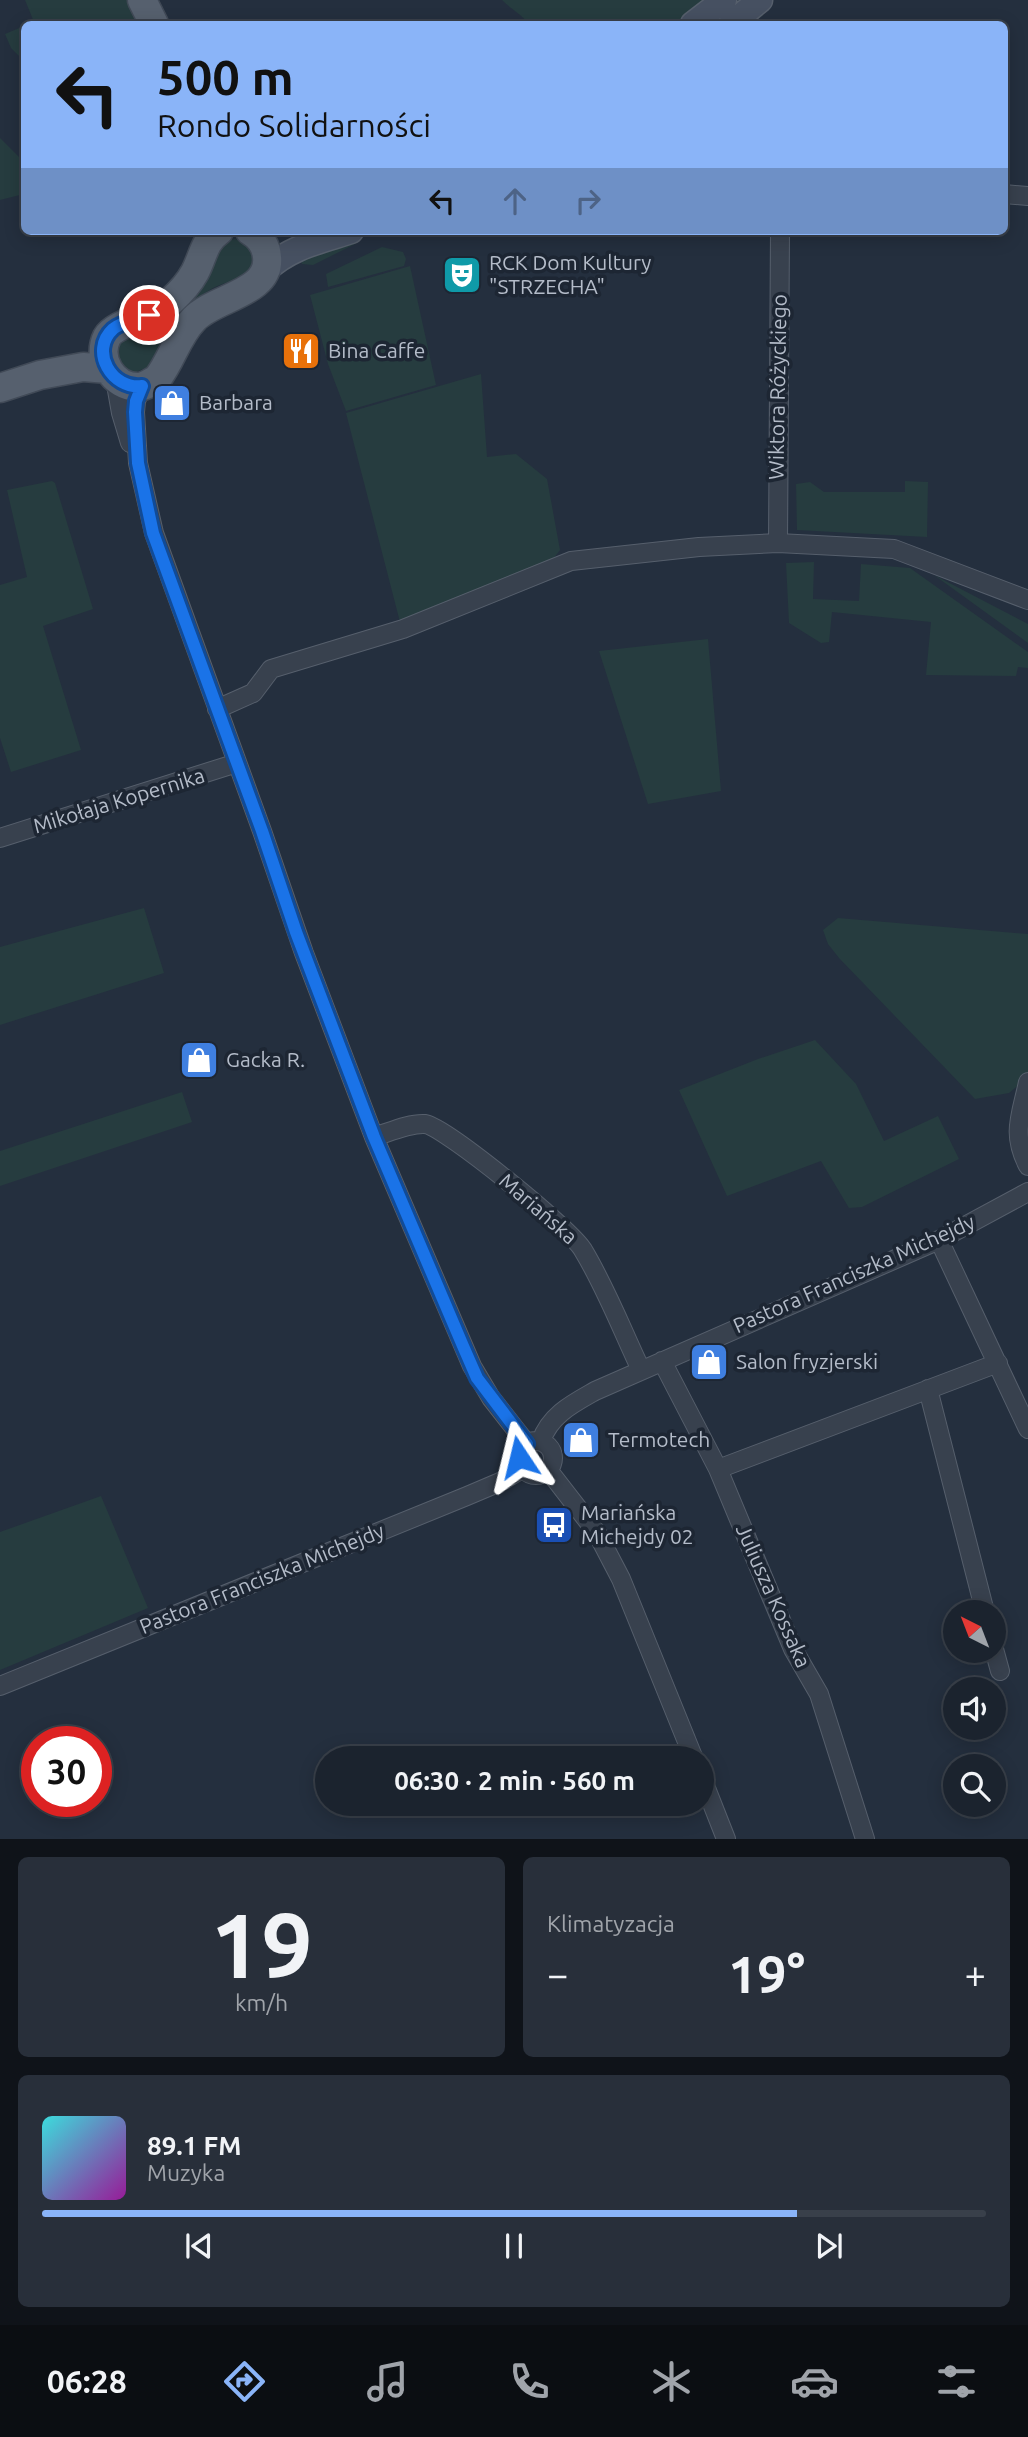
<!DOCTYPE html>
<html lang="pl">
<meta charset="utf-8">
<style>
:root{--surface:#1b232e;--page:#282f3a;--text:#f1f3f6;--muted:#a0a4aa;--line:#39404a;--accent:#8ab4f8}
body{margin:0;font-family:Ubuntu,sans-serif;background:var(--page);color:var(--text);height:100vh;display:flex;flex-direction:column;font-size:26px;white-space:nowrap}
*{box-sizing:border-box;margin:0}
p{font-size:23px;color:var(--muted)}
.icon{flex:none;width:38px;height:38px;fill:none;stroke:currentColor;stroke-width:2;stroke-linecap:round;stroke-linejoin:round}
.map{position:relative;height:1839px;overflow:hidden}
.panel{display:flex;flex-direction:column;gap:18px;padding:18px;background:#0f1319;flex:1}
.panel>*{flex:none}
.hud{position:absolute;left:21px;top:21px;width:987px;height:214px;border-radius:10px;box-shadow:0 4px 18px #0003,0 0 0 2px var(--line);background:#8ab4f8;color:#111;overflow:hidden}
.needle{width:46px;rotate:318deg}
.tools{position:absolute;left:943px;top:1600px;display:grid;gap:14px}
.tools a{display:grid;place-items:center;width:63px;height:63px;border-radius:50%;background:var(--surface);box-shadow:0 4px 18px #0003,0 0 0 2px var(--line);font-size:35px}
.speed{position:absolute;left:21px;top:1726px;display:flex;gap:14px;font-size:35px;font-weight:700;text-align:center}
.speed>*{display:grid;place-content:center;width:91px;height:91px;border-radius:50%;background:var(--surface);box-shadow:0 4px 18px #0003,0 0 0 2px var(--line);line-height:1}
.speed .limit{border:10px solid #d22;background:#fff;color:#111}
.pin{position:absolute;display:grid;place-items:center;width:60px;height:60px;color:#fff;margin:-30px;border:4px solid #fff;border-radius:50%;box-shadow:0 2px 7px #0007}
.me{position:absolute;width:77px;margin:-38px;rotate:350deg;stroke-linejoin:round;filter:drop-shadow(0 0 5px #0008)}
.turn{display:flex;align-items:center;gap:24px;height:147px;padding:0 21px;font-size:32px}
.turn .icon{width:91px;height:91px;stroke-width:2.5}
.turn b{display:block;font-size:49px;line-height:60px}
.lanes{display:flex;align-items:center;height:66px;padding:0 21px;background:#0003;justify-content:center;gap:35px;direction:ltr}
.lanes .off{opacity:.35}
.big{font-size:52px;font-weight:700;line-height:1.1}
.panel .widget{flex:1;display:flex;flex-direction:column;justify-content:center;gap:10px;min-width:0;padding:0 24px;border-radius:10px;background:var(--page)}
.panel .dial{align-items:center;gap:0}
.dial b{font-size:91px;line-height:1}
.song{display:flex;align-items:center;gap:21px}
.cover{width:84px;height:84px;border-radius:10px;background:linear-gradient(135deg,hsl(180 70% 55%),hsl(300 70% 35%))}
.played{height:7px;border-radius:4px;background:linear-gradient(90deg,var(--accent) 80%,var(--line) 80%)}
.keys{display:flex;justify-content:space-around;direction:ltr}
.heat{display:flex;justify-content:space-between;align-items:center;font-size:38px;direction:ltr}
.panel .tiles{flex:1;display:grid;gap:18px;grid-template-columns:1fr 1fr}
.widget:last-child{grid-column:span 2}
.trip{position:absolute;left:315px;top:1746px;width:399px;height:70px;border-radius:35px;background:var(--surface);box-shadow:0 4px 18px #0003,0 0 0 2px var(--line);font-weight:700;line-height:70px;text-align:center}
.tab-bar{display:flex;height:112px;justify-content:space-around;align-items:center;background:#0b0e12;color:var(--muted)}
.tab-bar .icon{width:49px;height:49px}
.tab-bar .on{color:var(--accent)}
.tab-bar b{font-size:32px;color:var(--text)}
.map>svg:first-child{display:block}
.green{fill:#263c3f}
.lines{fill:none;stroke-linecap:round;stroke-linejoin:round}
.minor-casing{stroke:#565f6c;stroke-width:20}
.secondary-casing{stroke:#565f6c;stroke-width:27}
.primary-casing{stroke:#414a57;stroke-width:31}
.minor{stroke:#38414e;stroke-width:18}
.secondary{stroke:#465061;stroke-width:24}
.primary{stroke:#56606e;stroke-width:28}
.route-casing{stroke:#114b97;stroke-width:18}
.route{stroke:#1a73e8;stroke-width:12}
.labels{text-anchor:middle;stroke-width:7;stroke-linejoin:round;paint-order:stroke}
.poi-label{font-size:21px;fill:#b4bcc9;stroke:#1d2633;text-anchor:start}
.street-label{font-size:21px;fill:#b4bcc9;stroke:#1d2633}
</style>
<div class="map">
<svg width="1028" height="1839" viewBox="0 0 1028 1839">
<rect width="100%" height="100%" fill="#242f3e"/>
<path class="green" d="M25,0H127L140,24H28L34,22Z
M502,0H712L682,24H529C521,14 511,9 502,0Z
M24,26V61L11,48L5,34Z
M0,138L24,162V194L0,200Z
M235,239C248,243 257,254 250,268C244,280 224,282 213,288C205,293 197,298 190,303C169,319 160,343 150,366L136,372L122,368L114,355L122,336L215,250L227,241Z
M357,243L313,265L302,264L301,258L307,255Z
M382,247L403,252L406,259L404,266L328,287L326,274Z
M410,266L436,385L346,411L328,364L310,295Z
M481,374L487,457L516,454L547,479L560,550L553,559L400,622L346,413Z
M52,481L55,483L93,609L43,626L81,750L11,772L0,738V585L27,577L7,490Z
M905,481L928,482L927,537L797,530L796,484L810,482L824,492H905Z
M814,562L813,599L859,601L861,564L910,568L1028,652V668L1018,667L1016,676L926,675L931,622L832,612L829,642L821,643L789,623L786,563Z
M934,575L1028,624V643Z
M708,639L721,791L648,804L599,651Z
M144,908L164,973L0,1025V947Z
M838,918L1028,934V1077L1009,1093L975,1099L839,958L828,944L823,930Z
M815,1040L856,1084L884,1141L938,1116L959,1159L862,1207L849,1208L821,1161L727,1196L679,1090L758,1059Z
M182,1092L192,1122L0,1186V1151Z
M101,1496L148,1608L0,1670V1532Z"/>
<g class="lines">
<g class="minor-casing">
<path id="minor" d="M1004,194L1028,196
M115,379L121,413L130,443
M142,386L136,401L135,412L138,463L154,533L262,831L304,953L374,1137L472,1366L491,1398L527,1444
M778,543L780,231
M217,709L253,693L271,669L403,629L571,561L699,547L778,543L894,549L1028,600
M0,838L237,763
M1028,1082C1021,1116 1011,1133 1028,1166
M374,1137C390,1132 409,1123 425,1124C444,1126 573,1231 583,1250C606,1288 622,1330 641,1370
M939,1240L1028,1429
M662,1361L718,1469L793,1649L819,1694L865,1839
M928,1389L985,1612
M519 1458a17 17 0 1 1 34 0a17 17 0 1 1-34 0Z
M541,1441C550,1415 572,1404 595,1391L939,1240L1028,1192
M718,1469L998,1363
M549,1471L597,1533L621,1579L694,1759
M994,1649L1000,1671
M0,1686L467,1496L500,1482L522,1469
M702,1778L726,1839"/>
</g>
<g class="secondary-casing">
<path id="secondary" d="M693,24L724,0
M731,24L760,0
M266,270C290,247 321,241 351,231"/>
</g>
<g class="primary-casing">
<path id="primary" d="M142,0L154,24
M219,231C204,241 203,257 195,272C189,283 180,293 171,301C155,314 114,324 107,337C96,359 113,387 138,387C145,387 151,382 157,379C172,360 177,336 194,319C215,297 271,293 267,257C266,245 260,237 250,231
M0,388L40,375L83,367L108,369"/>
</g>
<use href="#minor" class="minor"/>
<use href="#secondary" class="secondary"/>
<use href="#primary" class="primary"/>
</g>
<g class="lines">
<g class="route-casing">
<path id="route" d="M149,315C138,319 121,322 113,329C89,351 112,390 142,386L136,401L135,412L138,463L153,533L262,831L296,932L374,1137L463,1346L477,1378L527,1444L519,1457"/>
</g>
<use href="#route" class="route"/>
</g>
<defs>
<g id="theatre-square" transform="scale(2.0125)"><rect x="-9" y="-9" width="18" height="18" rx="4" fill="#0f9aa8" stroke="#1d2633"/><path d="M-5-5.5Q0-4 5-5.5V0Q5 5 0 6Q-5 5-5 0ZM-3.3-2.5H-1v1.5H-3.3ZM1-2.5H3.3v1.5H1ZM-2.8 1Q0 5.5 2.8 1Z" fill="#fff"/></g>
<g id="restaurant-square" transform="scale(2.0125)"><rect x="-9" y="-9" width="18" height="18" rx="4" fill="#e8710a" stroke="#1d2633"/><path d="M-5-6h1v4h1v-4h1v4h1v-4h1v5L-1.5 .5V6h-2V.5L-5-1ZM5-6V6H3V1.5H1.5Q1.5-4 5-6Z" fill="#fff"/></g>
<g id="shop-square" transform="scale(2.0125)"><rect x="-9" y="-9" width="18" height="18" rx="4" fill="#3f7fe0" stroke="#1d2633"/><path d="M-5-2.5h2.3a2.7 3.5 0 0 1 5.4 0H5L5.5 6h-11ZM-1.5-2.5h3a1.5 2.3 0 0 0-3 0Z" fill="#fff"/></g>
<g id="bus-square" transform="scale(2.0125)"><rect x="-9" y="-9" width="18" height="18" rx="4" fill="#1a4fb4" stroke="#1d2633"/><path d="M-5-6H5V4H4V6H2V4H-2V6H-4V4H-5ZM-3.5-4V0h7V-4ZM-3.5 1.2v1.5H-2V1.2ZM2 1.2v1.5H3.5V1.2Z" fill="#fff"/></g>
</defs>
<g fill-rule="evenodd">
<use href="#theatre-square" x="462" y="275"/>
<use href="#restaurant-square" x="301" y="351"/>
<use href="#shop-square" x="172" y="403"/>
<use href="#shop-square" x="199" y="1060"/>
<use href="#shop-square" x="709" y="1362"/>
<use href="#shop-square" x="581" y="1440"/>
<use href="#bus-square" x="554" y="1525"/>
</g>
<g class="labels">
<g class="poi-label">
<text x="489" y="270">RCK Dom Kultury<tspan x="489" dy="24">"STRZECHA"</tspan></text>
<text x="328" y="358">Bina Caffe</text>
<text x="199" y="410">Barbara</text>
<text x="226" y="1067">Gacka R.</text>
<text x="736" y="1369">Salon fryzjerski</text>
<text x="608" y="1447">Termotech</text>
<text x="581" y="1520">Mariańska<tspan x="581" dy="24">Michejdy 02</tspan></text>
</g>
<g class="street-label">
<text transform="translate(778 387) rotate(-89)" y="7">Wiktora Różyckiego</text>
<text transform="translate(119 801) rotate(-17)" y="7">Mikołaja Kopernika</text>
<text transform="translate(538 1209) rotate(41)" y="7">Mariańska</text>
<text transform="translate(854 1274) rotate(-24)" y="7">Pastora Franciszka Michejdy</text>
<text transform="translate(262 1579) rotate(-22)" y="7">Pastora Franciszka Michejdy</text>
<text transform="translate(773 1596) rotate(66)" y="7">Juliusza Kossaka</text>
</g>
</g>
</svg>
<div class="tools">
<a><svg class="needle" viewBox="-14 -14 28 28"><path d="M0-13l5 13h-10z" fill="#e53935"/><path d="M0 13l5-13h-10z" fill="#a0a4aa"/></svg></a>
<a><svg class="icon" aria-label="sound" viewBox="0 0 24 24"><path d="M4 9h4l5-4v14l-5-4H4zM17 9q2 3 0 6"/></svg></a>
<a><svg class="icon" aria-label="search" viewBox="0 0 24 24"><circle cx="10" cy="10" r="6"/><path d="M15 15l6 6"/></svg></a>
</div>
<div class="speed"><div class="limit">30</div></div>
<div class="pin" style="left:149px;top:315px;background:#d93025"><svg class="icon" aria-label="arrive" viewBox="0 0 24 24"><path d="M6 21V4h12l-3 4 3 4H6"/></svg></div>
<svg class="me" style="left:519px;top:1457px" viewBox="-20 -20 40 40"><path d="M0-17L14 15 0 8-14 15z" fill="#1a73e8" stroke="#fff" stroke-width="4"/></svg>
<div class="trip">06:30 · 2 min · 560 m</div>
<div class="hud">
<div class="turn"><svg class="icon" aria-label="left" viewBox="0 0 24 24"><path d="M17 20v-9H6M10 6l-5 5 5 5"/></svg><div><b>500 m</b>Rondo Solidarności</div></div>
<div class="lanes"><svg class="icon" aria-label="left" viewBox="0 0 24 24"><path d="M17 20v-9H6M10 6l-5 5 5 5"/></svg><svg class="icon off" aria-label="ahead" viewBox="0 0 24 24"><path d="M12 20V5M6 11l6-6 6 6"/></svg><svg class="icon off" aria-label="right" viewBox="0 0 24 24"><path d="M7 20v-9h11M14 6l5 5-5 5"/></svg></div>
</div>
</div>
<section class="panel">
<div class="tiles">
<div class="widget dial"><b>19</b><p>km/h</p></div>
<div class="widget"><p>Klimatyzacja</p>
<div class="heat"><a>−</a><b class="big">19°</b><a>+</a></div>
</div>
<div class="widget">
<div class="song"><i class="cover"></i><div><b>89.1 FM</b><p>Muzyka</p></div></div>
<div class="played"></div>
<div class="keys"><svg class="icon" aria-label="previous" viewBox="0 0 24 24"><path d="M18 5L8 12l10 7zM5 5v14"/></svg><svg class="icon" aria-label="pause" viewBox="0 0 24 24"><path d="M8 5v14M16 5v14"/></svg><svg class="icon" aria-label="next" viewBox="0 0 24 24"><path d="M6 5l10 7-10 7zM19 5v14"/></svg></div>
</div>
</div>
</section>
<nav class="tab-bar">
<b>06:28</b>
<svg class="icon on" aria-label="directions" viewBox="0 0 24 24"><path d="M12 3l9 9-9 9-9-9zM9 14v-3h6M13 9l2 2-2 2"/></svg>
<svg class="icon" aria-label="music" viewBox="0 0 24 24"><path d="M9 18V5l10-2v13"/><circle cx="6" cy="18" r="3"/><circle cx="16" cy="16" r="3"/></svg>
<svg class="icon" aria-label="phone" viewBox="0 0 24 24"><path d="M5 4h4l2 5-3 2q2 4 5 5l2-3 5 2v4C11 20 4 13 5 4z"/></svg>
<svg class="icon" aria-label="climate" viewBox="0 0 24 24"><path d="M12 3v18M4 7l16 10M4 17L20 7"/></svg>
<svg class="icon" aria-label="car" viewBox="0 0 24 24"><path d="M5 17H2v-5l4-1 3-4h7l3 4 3 1v5h-3M9 17h6M6 11h13"/><circle cx="7" cy="17" r="2"/><circle cx="17" cy="17" r="2"/></svg>
<svg class="icon" aria-label="filters" viewBox="0 0 24 24"><path d="M4 7h16M4 17h16"/><circle cx="9" cy="7" r="2"/><circle cx="15" cy="17" r="2"/></svg>
</nav>
